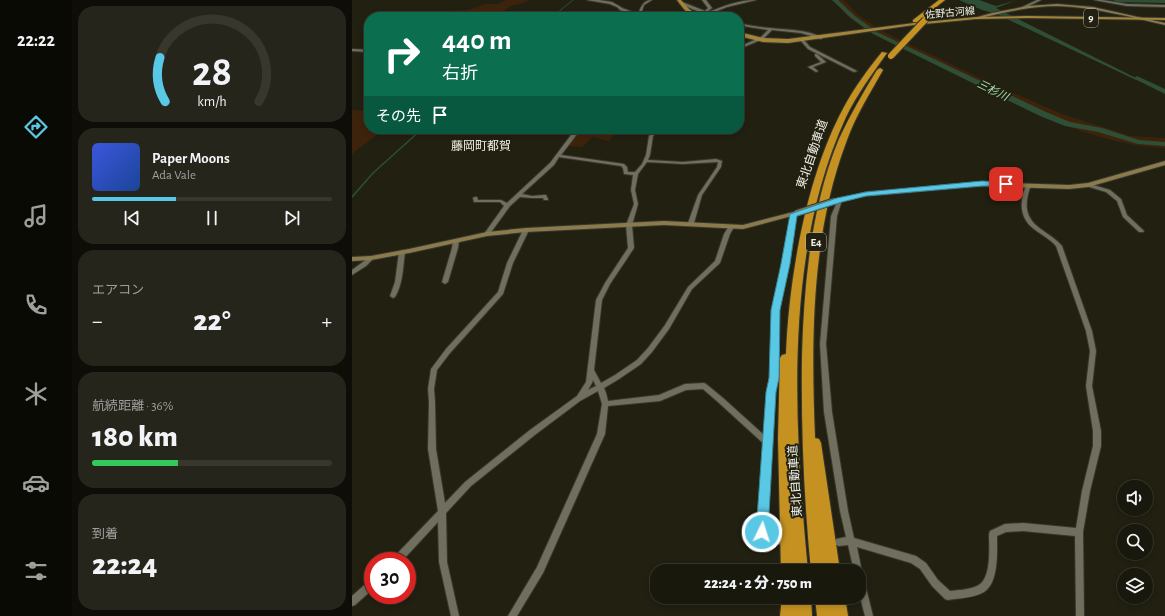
<!DOCTYPE html>
<html lang="ja">
<meta charset="utf-8">
<style>
:root{--surface:#19180d;--page:#26251b;--text:#f1f3f6;--muted:#9fa09d;--line:#37372e;--accent:#59c8e5}
body{margin:0;font-family:"Alegreya Sans","Noto Sans JP",sans-serif;background:var(--page);color:var(--text);height:100vh;display:flex;flex-direction:column;font-size:15px;white-space:nowrap}
*{box-sizing:border-box;margin:0}
p{font-size:13px;color:var(--muted)}
.icon{flex:none;width:22px;height:22px;fill:none;stroke:currentColor;stroke-width:2;stroke-linecap:round;stroke-linejoin:round}
.map{position:relative;flex:1;overflow:hidden}
.panel{display:flex;flex-direction:column;gap:6px;padding:6px;background:#0e0d07;width:280px}
.panel>*{flex:none}
.hud{position:absolute;left:12px;top:12px;width:380px;height:122px;border-radius:16px;box-shadow:0 2px 6px #0003,0 0 0 1px var(--line);background:#0b6e4f;color:#fff;overflow:hidden}
.tools{position:absolute;left:765px;top:480px;display:grid;gap:8px}
.tools a{display:grid;place-items:center;width:36px;height:36px;border-radius:50%;background:var(--surface);box-shadow:0 2px 6px #0003,0 0 0 1px var(--line);font-size:20px}
.speed{position:absolute;left:12px;top:552px;display:flex;gap:8px;font-size:20px;font-weight:700;text-align:center}
.speed>*{display:grid;place-content:center;width:52px;height:52px;border-radius:50%;background:var(--surface);box-shadow:0 2px 6px #0003,0 0 0 1px var(--line);line-height:1}
.speed .limit{border:6px solid #d22;background:#fff;color:#111}
.pin{position:absolute;display:grid;place-items:center;width:34px;height:34px;color:#fff;margin:-17px;border-radius:8px;box-shadow:0 2px 6px #0006}
.me{position:absolute;width:44px;margin:-22px;rotate:4deg;stroke-linejoin:round;filter:drop-shadow(0 0 3px #0008)}
.turn{display:flex;align-items:center;gap:14px;height:84px;padding:0 12px;font-size:18px}
.turn .icon{width:52px;height:52px;stroke-width:2.5}
.turn b{display:block;font-size:28px;line-height:34px}
.then{display:flex;align-items:center;height:38px;padding:0 12px;background:#0003;gap:8px;font-size:15px}
.big{font-size:30px;font-weight:800;line-height:1.1}
.panel .tile{flex:1;display:flex;flex-direction:column;justify-content:center;gap:6px;min-width:0;padding:0 14px;border-radius:16px;background:var(--page)}
.panel .dial{align-items:center;gap:0}
.dial svg{height:104px;overflow:visible;fill:none;stroke:var(--line);stroke-width:7;stroke-linecap:round;text-anchor:middle}
.dial text{fill:var(--text);stroke:none}
.song{display:flex;align-items:center;gap:12px}
.cover{width:48px;height:48px;border-radius:6px;background:linear-gradient(135deg,hsl(230 70% 55%),hsl(220 70% 35%))}
.played{height:4px;border-radius:2px;background:linear-gradient(90deg,var(--accent) 35%,var(--line) 35%)}
.keys{display:flex;justify-content:space-around;direction:ltr}
.heat{display:flex;justify-content:space-between;align-items:center;font-size:22px;direction:ltr}
.charge{height:6px;border-radius:3px;background:linear-gradient(90deg,#34c759 36%,var(--line) 0)}
.trip{position:absolute;left:298px;top:564px;width:216px;height:40px;border-radius:16px;background:var(--surface);box-shadow:0 2px 6px #0003,0 0 0 1px var(--line);font-weight:800;line-height:40px;text-align:center}
main{display:flex;flex:1;min-height:0}
.tabs{display:flex;flex-direction:column;width:72px;justify-content:space-around;align-items:center;background:#0a0a05;color:var(--muted)}
.tabs .icon{width:28px;height:28px}
.tabs .current{color:var(--accent)}
.tabs b{font-size:18px;color:var(--text)}
.map>svg:first-child{display:block}
.green{fill:#3e230c}
.water{fill:#2e4f35}
.lines{fill:none;stroke-linecap:round;stroke-linejoin:round}
.stream-far1{stroke:#2e4f35;stroke-width:1}
.stream{stroke:#2e4f35;stroke-width:1.5}
.river{fill:#2e4f35;fill-rule:evenodd}
.street-casing{stroke:#39382f;stroke-width:2}
.secondary-casing{stroke:#39382f;stroke-width:2}
.primary-casing{stroke:#39382f;stroke-width:2}
.highway-casing{stroke:#39382f;stroke-width:2}
.street{fill:#706f5e;fill-rule:evenodd}
.secondary{fill:#8a7a4c;fill-rule:evenodd}
.primary{fill:#a38439;fill-rule:evenodd}
.highway{fill:#c59221;fill-rule:evenodd}
.secondary-bridge-casing{stroke:#39382f;stroke-width:8;stroke-linecap:butt}
.highway-bridge-casing{stroke:#39382f;stroke-width:8;stroke-linecap:butt}
.secondary-bridge{stroke:#8a7a4c;stroke-width:6}
.highway-bridge{stroke:#c59221;stroke-width:6}
.route{fill:#59c8e5;stroke:#3a8295}
.labels{text-anchor:middle;stroke-width:4;stroke-linejoin:round;paint-order:stroke}
.far-street-label{font-size:10px;fill:#f2f1e7;stroke:#212011}
.shield{fill:#212011;stroke:#b3b2a7;stroke-width:1}
.shield-label{font-size:11px;font-weight:bold;fill:#f2f1e7}
.far-water-label{font-size:11px;font-style:italic;fill:#a6e0b0;stroke:#212011}
.far-quarter-label{font-size:12px;fill:#f2f1e7;stroke:#212011}
.street-label{font-size:12px;fill:#f2f1e7;stroke:#212011}
</style>
<main>
<nav class="tabs">
<b>22:22</b>
<svg class="icon current" aria-label="directions" viewBox="0 0 24 24"><path d="M12 3l9 9-9 9-9-9zM9 14v-3h6M13 9l2 2-2 2"/></svg>
<svg class="icon" aria-label="music" viewBox="0 0 24 24"><path d="M9 18V5l10-2v13"/><circle cx="6" cy="18" r="3"/><circle cx="16" cy="16" r="3"/></svg>
<svg class="icon" aria-label="phone" viewBox="0 0 24 24"><path d="M5 4h4l2 5-3 2q2 4 5 5l2-3 5 2v4C11 20 4 13 5 4z"/></svg>
<svg class="icon" aria-label="climate" viewBox="0 0 24 24"><path d="M12 3v18M4 7l16 10M4 17L20 7"/></svg>
<svg class="icon" aria-label="car" viewBox="0 0 24 24"><path d="M5 17H2v-5l4-1 3-4h7l3 4 3 1v5h-3M9 17h6M6 11h13"/><circle cx="7" cy="17" r="2"/><circle cx="17" cy="17" r="2"/></svg>
<svg class="icon" aria-label="filters" viewBox="0 0 24 24"><path d="M4 7h16M4 17h16"/><circle cx="9" cy="7" r="2"/><circle cx="15" cy="17" r="2"/></svg>
</nav>
<section class="panel">
<div class="tile dial"><svg viewBox="0 0 100 80">
<path d="M14 69A42 42 0 1 1 86 69"/>
<path d="M14 69A42 42 0 0 1 10 35" stroke="#59c8e5"/>
<text x="50" y="56" font-size="32" font-weight="700">28</text>
<text x="50" y="72" font-size="11">km/h</text>
</svg></div>
<div class="tile">
<div class="song"><i class="cover"></i><div><b>Paper Moons</b><p>Ada Vale</p></div></div>
<div class="played"></div>
<div class="keys"><svg class="icon" aria-label="previous" viewBox="0 0 24 24"><path d="M18 5L8 12l10 7zM5 5v14"/></svg><svg class="icon" aria-label="pause" viewBox="0 0 24 24"><path d="M8 5v14M16 5v14"/></svg><svg class="icon" aria-label="next" viewBox="0 0 24 24"><path d="M6 5l10 7-10 7zM19 5v14"/></svg></div>
</div>
<div class="tile"><p>エアコン</p>
<div class="heat"><a>−</a><b class="big">22°</b><a>+</a></div>
</div>
<div class="tile"><p>航続距離 · 36%</p><b class="big">180 km</b><div class="charge"></div></div>
<div class="tile"><p>到着</p><b class="big">22:24</b></div>
</section>
<div class="map">
<svg width="813" height="616" viewBox="0 0 813 616">
<rect width="100%" height="100%" fill="#212011"/>
<path class="green" d="M154,0H178L168,4L158,6L145,17H81L88,11L116,10L134,4H146Z
M482,0H492L505,14L530,31L636,82L710,114L779,136L813,138V148C737,145 655,101 589,67C563,54 537,43 513,29L496,17Z
M0,110L17,111V129H32L0,154Z
M232,129H269L256,141L241,137L230,147L216,146L225,133Z"/>
<path class="water" d="M607,0H627L644,6L665,0L644,8L798,85L782,79L642,13L630,10Z"/>
<g class="lines">
<path class="stream-far1" d="M200,17L221,0"/>
<path class="stream" d="M0,197L21,173L70,129"/>
<path class="river" d="M480,0H486L503,16L525,32L694,112L718,122L750,128L787,140L813,142V146L786,144L746,132L713,126L688,116L521,34L499,18Z
M761,0H813V3L764,2Z
M785,76L813,89V94L783,79L782,78Z"/>
<g class="street-casing">
<path id="street" d="M235,0H247L260,2L267,6L270,8L286,14C289,7 291,0 300,0L292,5L288,17H284L285,16L268,10L265,7L258,4Z
M350,0H354L360,8L356,11L357,12C372,6 387,0 404,0L375,7L360,13L370,17C360,17 336,8 327,3L330,2L353,11L356,8Z
M685,0H689L671,9L668,8Z
M742,0H750L775,4L813,5V7L775,6Z
M387,23C397,26 408,27 418,28C435,30 455,29 471,38L469,39L449,33L420,30L411,39L387,49V47L409,37L416,30L397,27L387,25Z
M449,39H451L458,47L505,71L502,72L456,49L449,41Z
M0,49L17,50V52L0,51Z
M463,54H465L474,62L461,67L466,71L464,72L456,67L469,62L463,56Z
M226,129H231L226,133L209,155L272,164L275,167L276,172H283L290,164L294,155L297,136L304,129H308L301,136L298,155L296,160L331,162L364,159L370,161L369,167L350,195L342,223L339,225L336,223L346,195L365,167L366,162L331,164L295,162L286,174L283,190L286,204L280,225L282,248L258,284L250,300L242,370L249,383L263,375L285,360L296,348L313,325L336,287L363,261L372,234L377,226H381L382,227L378,234L368,263L340,289L317,329L300,352L289,364L267,379L252,388L254,393L256,401L307,395L333,384L352,383L354,384L371,398L413,436L416,393L419,378L421,310L439,214L442,212L445,214L427,310L425,378L422,393L414,530L434,539L435,542L434,545L431,546L407,535L406,532L412,444L366,402L351,389L334,390L308,401L256,406L253,434L191,573L165,616H156L185,567L245,434L250,404L246,391L228,401L184,434L119,486L94,513L95,562L107,616H99L87,562L86,522L50,561H40L41,558L86,511L76,449L77,402L76,389L79,369L94,349L146,292L155,263L171,230L174,228L176,229L177,230L161,263L151,294L98,353L85,370L82,389L83,402L84,449L93,503L113,482L178,430L225,396L234,382L244,300L253,283L276,248L274,225L282,204L279,190L281,175L272,174L271,168L269,166L207,157L202,165L170,194L180,196L192,195H194L196,199V200H192L191,198H180L168,197L158,206L137,235L135,236L132,234L152,206L148,202H122L121,198L123,197H125L126,200H149L155,203L198,163L222,131ZM241,380L244,386L236,390L240,383Z
M675,184H677L679,185C672,204 672,218 690,230C697,235 704,239 710,246L740,331L744,351L740,386L749,431V446L738,491L731,532L732,616H724L723,536L671,531L654,532L645,536C645,551 647,583 632,592C622,598 608,598 596,600L593,599L580,586L568,569L559,563L505,547L510,572L521,616H513L507,593V571H502L496,545L487,546L484,545L483,542L484,539L494,537L488,511L472,412L468,344L479,216L486,200L488,199H490V200L485,216L474,344L480,412L496,511L502,538L564,556L574,563L586,580L598,591C606,590 617,590 625,586C640,580 637,547 637,534L638,531L653,524L671,523L724,528L730,491L741,446V431L734,386L738,351L734,331L704,246C698,239 690,235 682,229C667,218 667,200 675,184Z
M734,184H738L758,190L769,199L775,215L791,230L792,231L791,232H787L771,217L765,201L754,192L734,186Z
M104,239L107,241L106,248L96,282L93,284L90,282L100,248L101,241Z
M50,250L53,252C51,267 51,284 43,297L41,298L38,296L43,282L47,252Z
M19,256L22,258L14,266L0,275V270Z
M21,579V589L3,605L0,606V596L18,580Z"/>
</g>
<g class="secondary-casing">
<path id="secondary" d="M705,4L741,7L813,23V25C778,17 742,7 705,6C678,6 650,13 624,19L622,18L640,13L676,6Z
M813,161V165L736,187L717,189L630,186L514,196L483,203L480,201L481,200L514,192L630,182L717,185L736,183Z
M445,211L448,213L447,214L391,229L312,225L174,232L135,236L57,253L19,260L0,261V257L19,256L57,249L135,232L174,228L312,221L391,225Z"/>
</g>
<g class="primary-casing">
<path id="primary" d="M325,0H329L336,8L347,17C337,17 331,8 325,0Z
M675,16L813,18V20L675,18L624,19L562,25L436,43L411,42L387,36V32L411,38L436,39L562,23L624,17Z"/>
</g>
<g class="highway-casing">
<path id="highway" d="M587,0H593L565,22H561V20Z
M530,52L535,53C520,74 505,94 494,117C431,253 442,425 456,571H429L426,438L428,358L430,355L434,354C437,276 455,175 492,107C503,87 516,69 530,52Z
M528,68L531,70C518,93 504,115 495,140C459,234 459,339 463,438L467,439L469,443L488,571H459C452,499 449,428 450,356C452,283 459,207 487,139C498,115 511,93 525,70Z
M430,597H459L460,616H428Z
M463,597H493L496,616H465Z"/>
</g>
<use href="#street" class="street"/>
<use href="#secondary" class="secondary"/>
<use href="#primary" class="primary"/>
<use href="#highway" class="highway"/>
<g class="secondary-bridge-casing">
<path id="secondary-bridge" d="M445,213L483,201"/>
</g>
<g class="highway-bridge-casing">
<path id="highway-bridge" d="M539,56L573,20"/>
</g>
<use href="#secondary-bridge" class="secondary-bridge"/>
<use href="#highway-bridge" class="highway-bridge"/>
</g>
<path class="route" d="M630,181L654,182L658,184L654,186H630L514,196L490,202L445,216L438,264L428,310L427,378L424,392L416,532L414,536L410,538L406,536L404,532L414,392L417,378L419,310L429,264L438,214L485,198L514,192Z"/>
<g class="labels">
<g class="far-street-label">
<text transform="translate(598 12) rotate(-5)" y="4">佐野古河線</text>
</g>
<g class="shield">
<rect x="732" y="9" width="14" height="18" rx="3"/>
<rect x="454" y="233" width="20" height="18" rx="3"/>
</g>
<g class="shield-label">
<text x="739" y="22">9</text>
<text x="464" y="246">E4</text>
</g>
<g class="far-water-label">
<text transform="translate(641 90) rotate(26)" y="4">三杉川</text>
</g>
<g class="far-quarter-label">
<text x="129" y="150">藤岡町都賀</text>
</g>
<g class="street-label">
<text transform="translate(460 154) rotate(-71)" y="4">東北自動車道</text>
<text transform="translate(443 481) rotate(-94)" y="4">東北自動車道</text>
</g>
</g>
</svg>
<div class="tools">
<a><svg class="icon" aria-label="sound" viewBox="0 0 24 24"><path d="M4 9h4l5-4v14l-5-4H4zM17 9q2 3 0 6"/></svg></a>
<a><svg class="icon" aria-label="search" viewBox="0 0 24 24"><circle cx="10" cy="10" r="6"/><path d="M15 15l6 6"/></svg></a>
<a><svg class="icon" aria-label="layers" viewBox="0 0 24 24"><path d="M12 4l9 5-9 5-9-5zM3 14l9 5 9-5"/></svg></a>
</div>
<div class="speed"><div class="limit">30</div></div>
<div class="pin" style="left:654px;top:184px;background:#d93025"><svg class="icon" aria-label="arrive" viewBox="0 0 24 24"><path d="M6 21V4h12l-3 4 3 4H6"/></svg></div>
<svg class="me" style="left:410px;top:532px" viewBox="-20 -20 40 40"><circle r="17" fill="#59c8e5" stroke="#fff" stroke-width="3"/><path d="M0-11L8 9 0 5-8 9z" fill="#fff"/></svg>
<div class="trip">22:24 · 2 分 · 750 m</div>
<div class="hud">
<div class="turn"><svg class="icon" aria-label="right" viewBox="0 0 24 24"><path d="M7 20v-9h11M14 6l5 5-5 5"/></svg><div><b>440 m</b>右折</div></div>
<div class="then">その先<svg class="icon" aria-label="arrive" viewBox="0 0 24 24"><path d="M6 21V4h12l-3 4 3 4H6"/></svg></div>
</div>
</div>
</main>
